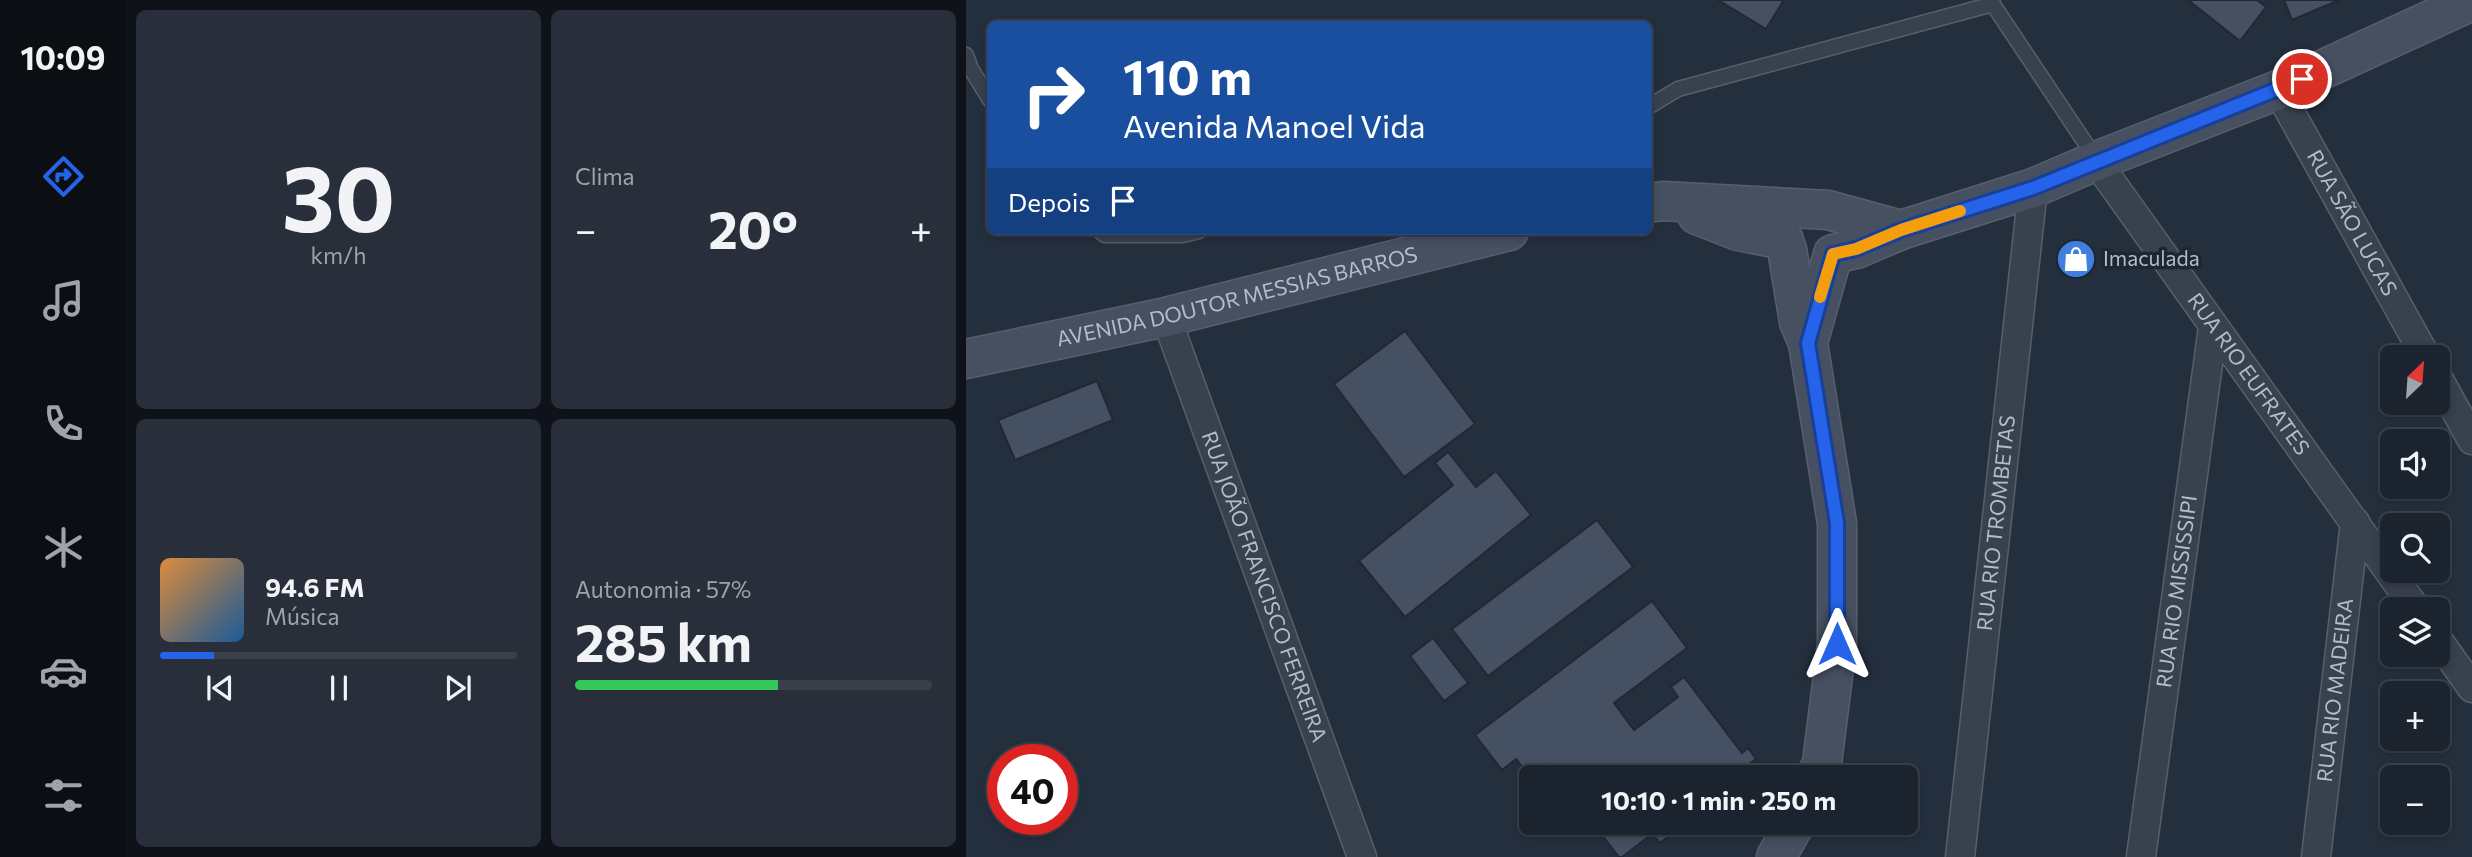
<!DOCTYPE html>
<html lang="pt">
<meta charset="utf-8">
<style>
:root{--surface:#1b232e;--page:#282f3a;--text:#f1f3f6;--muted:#a0a4aa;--line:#39404a;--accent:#2563eb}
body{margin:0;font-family:Commissioner,sans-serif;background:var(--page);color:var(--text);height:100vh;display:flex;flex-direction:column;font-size:26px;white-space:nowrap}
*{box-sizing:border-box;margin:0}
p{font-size:23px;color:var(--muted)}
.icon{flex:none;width:38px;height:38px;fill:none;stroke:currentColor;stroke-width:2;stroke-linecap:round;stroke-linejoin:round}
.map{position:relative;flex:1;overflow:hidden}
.sheet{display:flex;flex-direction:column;gap:10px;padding:10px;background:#0f1319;width:840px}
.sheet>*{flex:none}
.hud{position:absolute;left:21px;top:21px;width:665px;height:214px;border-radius:10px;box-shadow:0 4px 10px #0003,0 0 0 2px var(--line);background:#1a4fa0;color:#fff;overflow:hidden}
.needle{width:46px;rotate:25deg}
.buttons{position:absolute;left:1414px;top:345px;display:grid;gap:14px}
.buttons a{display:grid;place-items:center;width:70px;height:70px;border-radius:10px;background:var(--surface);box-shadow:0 4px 10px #0003,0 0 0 2px var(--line);font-size:35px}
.speed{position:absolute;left:21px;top:744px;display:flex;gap:14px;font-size:35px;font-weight:700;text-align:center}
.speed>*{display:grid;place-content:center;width:91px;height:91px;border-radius:50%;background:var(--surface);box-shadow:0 4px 10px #0003,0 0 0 2px var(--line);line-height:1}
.speed .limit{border:10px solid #d22;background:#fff;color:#111}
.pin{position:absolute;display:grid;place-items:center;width:60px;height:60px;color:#fff;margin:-30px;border:4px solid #fff;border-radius:50%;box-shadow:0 2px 7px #0007}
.me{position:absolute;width:77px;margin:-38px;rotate:0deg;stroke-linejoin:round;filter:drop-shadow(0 0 5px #0008)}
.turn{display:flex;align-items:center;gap:24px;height:147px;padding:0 21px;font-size:32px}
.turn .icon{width:91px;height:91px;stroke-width:2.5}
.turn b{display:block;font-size:49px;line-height:60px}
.then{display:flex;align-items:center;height:66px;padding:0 21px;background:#0003;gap:14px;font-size:26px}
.big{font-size:52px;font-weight:700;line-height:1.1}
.sheet .widget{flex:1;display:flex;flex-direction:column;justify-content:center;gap:10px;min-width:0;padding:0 24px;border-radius:10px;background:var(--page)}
.sheet .dial{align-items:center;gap:0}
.dial b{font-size:91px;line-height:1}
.song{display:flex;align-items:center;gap:21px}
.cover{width:84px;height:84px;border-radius:10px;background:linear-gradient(135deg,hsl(30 70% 55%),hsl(210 70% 35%))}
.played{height:7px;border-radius:4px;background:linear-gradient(90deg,var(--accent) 15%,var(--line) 15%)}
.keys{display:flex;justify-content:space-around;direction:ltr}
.heat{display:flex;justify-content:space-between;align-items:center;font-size:38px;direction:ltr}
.charge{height:10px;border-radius:5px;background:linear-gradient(90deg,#34c759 57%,var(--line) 0)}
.sheet .tiles{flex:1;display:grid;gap:10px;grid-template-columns:repeat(2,1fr)}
.trip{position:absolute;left:553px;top:765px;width:399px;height:70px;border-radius:10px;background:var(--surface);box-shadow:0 4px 10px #0003,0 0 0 2px var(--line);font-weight:700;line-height:70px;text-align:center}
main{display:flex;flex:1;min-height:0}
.dock{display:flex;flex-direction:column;width:126px;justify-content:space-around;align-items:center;background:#0b0e12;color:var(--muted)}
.dock .icon{width:49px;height:49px}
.dock .active{color:var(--accent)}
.dock b{font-size:32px;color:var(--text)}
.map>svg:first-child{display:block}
.building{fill:#455162;stroke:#1f2835;stroke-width:2}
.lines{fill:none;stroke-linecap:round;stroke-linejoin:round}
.lane-casing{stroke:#565f6c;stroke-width:17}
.street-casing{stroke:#565f6c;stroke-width:31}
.secondary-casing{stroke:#565f6c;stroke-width:41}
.lane{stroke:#38414e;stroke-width:14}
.street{stroke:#38414e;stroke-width:28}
.secondary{stroke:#465061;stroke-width:38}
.route-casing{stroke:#184099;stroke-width:18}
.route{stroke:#2563eb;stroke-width:12}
.slow{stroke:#f59e0b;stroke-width:12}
.labels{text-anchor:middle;stroke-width:7;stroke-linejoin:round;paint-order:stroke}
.street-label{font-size:21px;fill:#b4bcc9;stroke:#1d2633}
.poi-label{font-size:21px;fill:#b4bcc9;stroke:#1d2633;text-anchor:start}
</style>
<main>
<nav class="dock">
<b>10:09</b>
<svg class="icon active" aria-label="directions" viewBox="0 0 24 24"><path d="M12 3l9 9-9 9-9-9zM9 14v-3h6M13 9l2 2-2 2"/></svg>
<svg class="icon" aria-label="music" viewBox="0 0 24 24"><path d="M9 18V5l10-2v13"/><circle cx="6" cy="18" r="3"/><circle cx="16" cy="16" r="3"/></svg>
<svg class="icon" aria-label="phone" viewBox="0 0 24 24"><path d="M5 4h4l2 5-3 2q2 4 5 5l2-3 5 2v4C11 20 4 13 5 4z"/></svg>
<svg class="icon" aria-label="climate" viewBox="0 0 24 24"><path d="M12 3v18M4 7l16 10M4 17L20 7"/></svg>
<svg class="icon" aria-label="car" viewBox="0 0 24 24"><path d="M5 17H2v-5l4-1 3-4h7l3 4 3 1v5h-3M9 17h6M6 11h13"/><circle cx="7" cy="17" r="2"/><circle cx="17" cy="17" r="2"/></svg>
<svg class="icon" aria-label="filters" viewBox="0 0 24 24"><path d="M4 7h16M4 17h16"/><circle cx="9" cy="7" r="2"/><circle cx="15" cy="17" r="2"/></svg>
</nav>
<section class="sheet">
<div class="tiles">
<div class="widget dial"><b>30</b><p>km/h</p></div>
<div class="widget"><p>Clima</p>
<div class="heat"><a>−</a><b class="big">20°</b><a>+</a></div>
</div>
<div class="widget">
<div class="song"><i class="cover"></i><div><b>94.6 FM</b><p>Música</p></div></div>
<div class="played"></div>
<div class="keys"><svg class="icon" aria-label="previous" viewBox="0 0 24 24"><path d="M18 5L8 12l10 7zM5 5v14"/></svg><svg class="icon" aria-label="pause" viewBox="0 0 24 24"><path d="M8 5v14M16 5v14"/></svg><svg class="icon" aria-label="next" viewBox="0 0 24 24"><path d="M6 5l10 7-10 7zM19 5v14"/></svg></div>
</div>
<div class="widget"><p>Autonomia · 57%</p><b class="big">285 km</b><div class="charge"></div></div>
</div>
</section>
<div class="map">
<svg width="1506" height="857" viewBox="0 0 1506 857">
<rect width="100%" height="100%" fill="#242f3e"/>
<path class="building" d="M752,0H818L800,29Z
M1222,0H1291L1300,7L1274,41Z
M1318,0H1373L1326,20Z
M439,331L509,424L438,477L368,384Z
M131,381L147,420L49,460L32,420Z
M482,452L510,487L530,471L565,515L439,617L393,561L487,485L469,463Z
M631,520L667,567L522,676L486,629Z
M686,601L721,648L648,703L668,730L712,697L705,687L718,677L776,753L782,748L790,759L778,768L785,777H591L581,764L564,777L550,759L536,770L509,735Z
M467,638L502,683L478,701L444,656Z
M626,822H721L694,843L686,834L656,857H653Z"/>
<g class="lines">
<g class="lane-casing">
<path id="lane" d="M1024,0L1130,159
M0,55L5,69L24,100
M682,107L712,89L1027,4
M134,231L139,235H217L233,231"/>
</g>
<g class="street-casing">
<g id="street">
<path id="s1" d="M1312,90L1460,357"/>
<path id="s2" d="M1130,161L1450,609"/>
<path id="s3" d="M200,317L396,857"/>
<path d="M1472,378L1506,440"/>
<path d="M1472,640L1506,688"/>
<path id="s4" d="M994,857L1067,188"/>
<path id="s5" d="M1175,857L1247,327"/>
<path id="s6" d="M1350,857L1389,522"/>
</g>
</g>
<g class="secondary-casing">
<g id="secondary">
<path d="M682,203L697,201L862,210L935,230"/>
<path d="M731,215L772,231L818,240"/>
<path d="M821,249L833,322L842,343L871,523V644L856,763L850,777"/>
<path d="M842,343L867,254L890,249L935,230L1067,188L1130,161L1312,90L1506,1"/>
<path id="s7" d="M0,359L200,317L543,231"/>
<path d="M810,857L830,822"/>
</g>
</g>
<use href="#lane" class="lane"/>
<use href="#street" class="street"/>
<use href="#secondary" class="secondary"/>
</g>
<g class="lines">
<g class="route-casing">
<path id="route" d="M871,644V523L842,343L867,254L890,249L935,230L1067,188L1336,79"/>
</g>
<use href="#route" class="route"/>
<path class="slow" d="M854,297L867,254L890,249L935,230L994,211"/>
</g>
<defs>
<g id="shop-disc" transform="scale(2.0125)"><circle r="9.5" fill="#3f7fe0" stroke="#1d2633"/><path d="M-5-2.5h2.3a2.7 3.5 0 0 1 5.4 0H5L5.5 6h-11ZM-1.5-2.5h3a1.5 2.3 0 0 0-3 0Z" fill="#fff"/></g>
</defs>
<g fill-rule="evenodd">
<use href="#shop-disc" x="1110" y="259"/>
</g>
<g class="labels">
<g class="street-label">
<text dy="7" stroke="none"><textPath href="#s1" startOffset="152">RUA SÃO LUCAS</textPath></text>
<text dy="7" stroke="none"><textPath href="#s7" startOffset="278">AVENIDA DOUTOR MESSIAS BARROS</textPath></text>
<text dy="7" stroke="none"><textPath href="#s2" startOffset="262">RUA RIO EUFRATES</textPath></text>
<text dy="7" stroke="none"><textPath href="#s4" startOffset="336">RUA RIO TROMBETAS</textPath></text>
<text dy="7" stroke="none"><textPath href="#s3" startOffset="287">RUA JOÃO FRANCISCO FERREIRA</textPath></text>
<text dy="7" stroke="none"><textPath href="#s5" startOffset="268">RUA RIO MISSISSIPI</textPath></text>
<text dy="7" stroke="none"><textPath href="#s6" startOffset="168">RUA RIO MADEIRA</textPath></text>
</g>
<g class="poi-label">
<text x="1137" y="266">Imaculada</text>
</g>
</g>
</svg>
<div class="buttons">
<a><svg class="needle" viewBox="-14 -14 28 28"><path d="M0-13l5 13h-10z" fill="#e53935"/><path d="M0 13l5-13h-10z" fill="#a0a4aa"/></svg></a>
<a><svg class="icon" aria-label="sound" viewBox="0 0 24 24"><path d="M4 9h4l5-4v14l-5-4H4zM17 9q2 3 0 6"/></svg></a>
<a><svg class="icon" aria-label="search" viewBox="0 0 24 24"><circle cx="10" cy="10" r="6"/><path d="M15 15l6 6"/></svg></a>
<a><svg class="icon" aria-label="layers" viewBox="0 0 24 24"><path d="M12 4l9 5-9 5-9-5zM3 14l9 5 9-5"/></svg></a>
<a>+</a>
<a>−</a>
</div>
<div class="speed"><div class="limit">40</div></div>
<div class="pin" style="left:1336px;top:79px;background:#d93025"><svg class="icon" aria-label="arrive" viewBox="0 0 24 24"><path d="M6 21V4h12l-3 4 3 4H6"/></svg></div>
<svg class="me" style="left:871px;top:644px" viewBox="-20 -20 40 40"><path d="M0-17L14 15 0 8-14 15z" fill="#2563eb" stroke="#fff" stroke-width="4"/></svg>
<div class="trip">10:10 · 1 min · 250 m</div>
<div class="hud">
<div class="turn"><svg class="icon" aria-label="right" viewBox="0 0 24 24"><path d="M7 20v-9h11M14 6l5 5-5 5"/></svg><div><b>110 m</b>Avenida Manoel Vida</div></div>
<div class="then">Depois<svg class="icon" aria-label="arrive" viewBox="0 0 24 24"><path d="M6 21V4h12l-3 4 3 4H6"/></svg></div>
</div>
</div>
</main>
